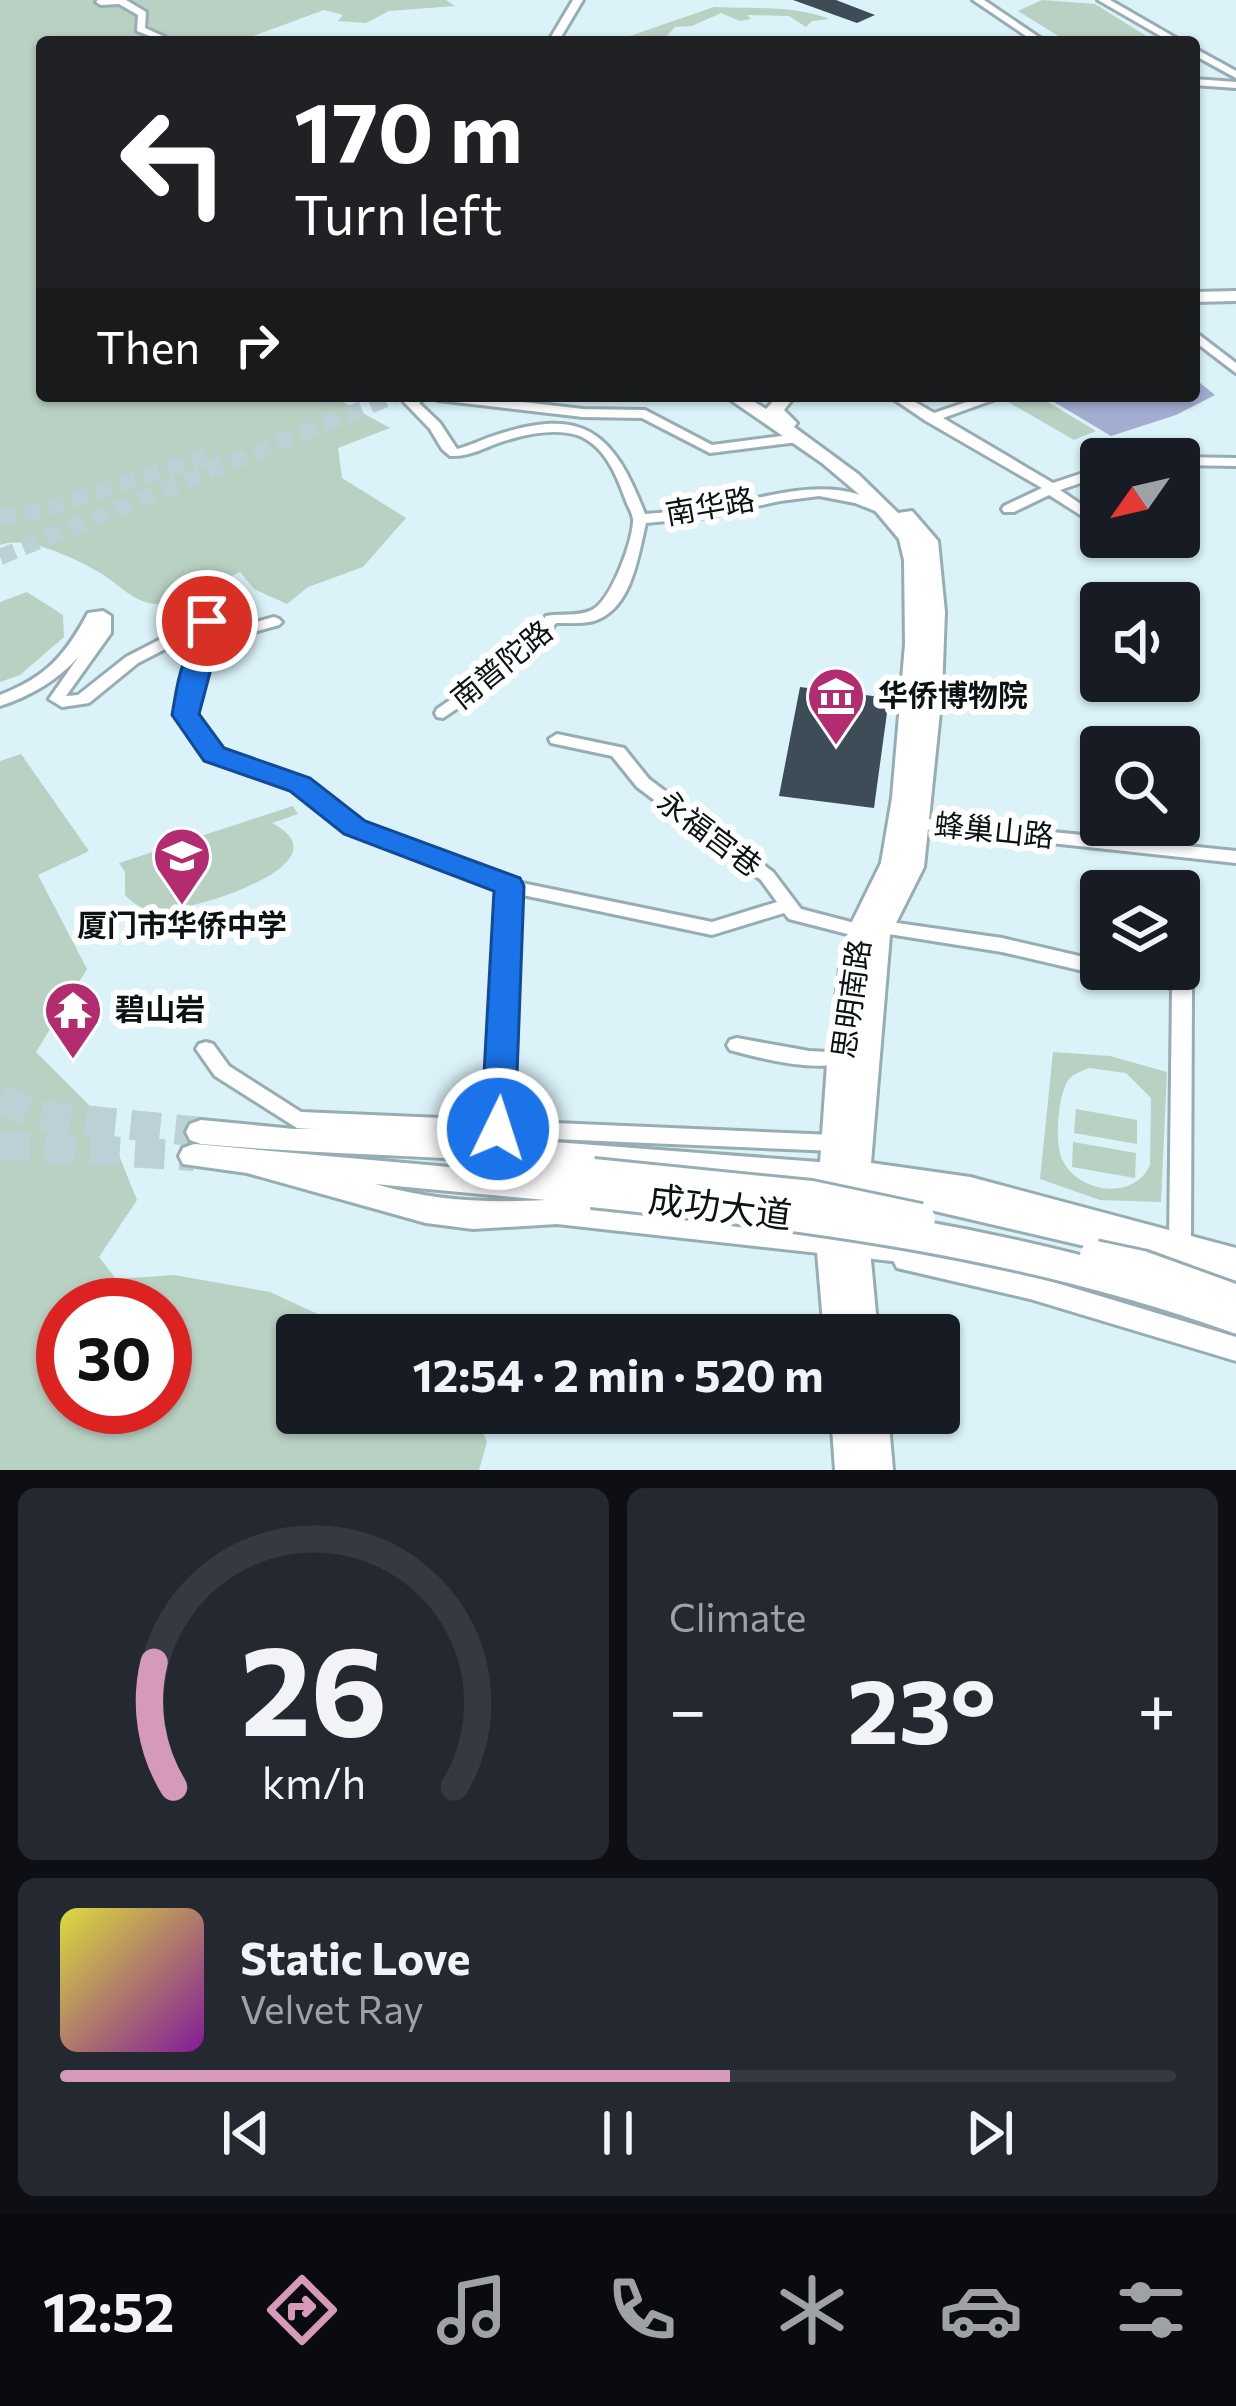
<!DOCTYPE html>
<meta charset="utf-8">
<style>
:root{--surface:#171b24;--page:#242831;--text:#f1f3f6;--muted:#9ea1a6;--line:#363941;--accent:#d599b9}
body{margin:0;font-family:Commissioner,"Noto Sans SC",sans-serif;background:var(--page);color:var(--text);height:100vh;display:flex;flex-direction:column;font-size:45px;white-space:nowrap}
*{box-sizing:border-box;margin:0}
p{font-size:39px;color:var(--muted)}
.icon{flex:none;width:66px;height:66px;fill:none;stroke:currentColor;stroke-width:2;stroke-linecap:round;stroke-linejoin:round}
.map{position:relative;height:1470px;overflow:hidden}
.panel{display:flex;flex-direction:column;gap:18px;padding:18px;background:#0d0f14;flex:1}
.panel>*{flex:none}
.hud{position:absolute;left:36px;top:36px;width:1164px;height:366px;border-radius:12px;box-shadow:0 3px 9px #0004;background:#202124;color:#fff;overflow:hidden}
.needle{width:78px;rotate:236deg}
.fabs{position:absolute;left:1080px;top:438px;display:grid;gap:24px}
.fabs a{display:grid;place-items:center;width:120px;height:120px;border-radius:12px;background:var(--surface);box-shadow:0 3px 9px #0004;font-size:60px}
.speed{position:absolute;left:36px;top:1278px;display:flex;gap:24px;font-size:60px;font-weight:700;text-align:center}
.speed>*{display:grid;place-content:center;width:156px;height:156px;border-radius:50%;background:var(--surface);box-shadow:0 3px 9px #0004;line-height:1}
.speed .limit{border:18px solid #d22;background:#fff;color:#111}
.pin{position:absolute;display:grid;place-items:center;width:102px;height:102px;color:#fff;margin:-51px;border:6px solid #fff;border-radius:50%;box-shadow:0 3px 12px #0007}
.me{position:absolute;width:132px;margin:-66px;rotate:4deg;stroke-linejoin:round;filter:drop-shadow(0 0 9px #0008)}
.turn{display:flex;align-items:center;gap:42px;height:252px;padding:0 60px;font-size:54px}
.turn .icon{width:156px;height:156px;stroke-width:2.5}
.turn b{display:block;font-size:84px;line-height:102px}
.then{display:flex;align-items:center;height:114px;padding:0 60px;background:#0003;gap:24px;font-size:45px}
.big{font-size:90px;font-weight:700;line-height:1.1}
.panel .widget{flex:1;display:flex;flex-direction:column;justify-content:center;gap:18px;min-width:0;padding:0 42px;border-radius:18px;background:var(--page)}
.panel .dial{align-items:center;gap:0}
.dial svg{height:312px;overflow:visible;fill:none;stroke:var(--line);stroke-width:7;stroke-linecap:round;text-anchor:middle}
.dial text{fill:var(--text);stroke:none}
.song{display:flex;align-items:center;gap:36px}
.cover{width:144px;height:144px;border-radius:18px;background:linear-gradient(135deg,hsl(60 70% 55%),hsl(290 70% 35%))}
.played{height:12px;border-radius:6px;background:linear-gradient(90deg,var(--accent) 60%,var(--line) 60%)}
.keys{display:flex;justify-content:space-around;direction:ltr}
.heat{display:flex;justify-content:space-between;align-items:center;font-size:66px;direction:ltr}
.panel .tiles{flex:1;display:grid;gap:18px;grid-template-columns:1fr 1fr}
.widget:last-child{grid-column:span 2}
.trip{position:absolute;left:276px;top:1314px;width:684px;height:120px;border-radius:12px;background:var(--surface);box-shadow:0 3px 9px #0004;font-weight:700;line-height:120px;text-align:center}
.dock{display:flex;height:192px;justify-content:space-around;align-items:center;background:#090b0e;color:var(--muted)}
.dock .icon{width:84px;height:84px}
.dock .on{color:var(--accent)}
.dock b{font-size:54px;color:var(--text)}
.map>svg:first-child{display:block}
.green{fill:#b9d1c3;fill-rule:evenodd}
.water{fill:#a2add0}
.building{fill:#3e4c58}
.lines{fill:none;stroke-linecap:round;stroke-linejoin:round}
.major-tunnel{stroke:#bbd1d6;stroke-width:16;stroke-dasharray:16 9;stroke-linecap:butt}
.highway-tunnel{stroke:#bbd1d6;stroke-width:30;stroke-dasharray:30 15;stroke-linecap:butt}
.minor-casing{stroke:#97adb3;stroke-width:6}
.major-casing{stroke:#97adb3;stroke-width:6}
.highway-casing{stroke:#97adb3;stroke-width:6}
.minor{fill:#fff;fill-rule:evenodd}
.major{fill:#fff;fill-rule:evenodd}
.highway{fill:#fff;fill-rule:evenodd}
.highway-bridge-casing{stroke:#97adb3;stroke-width:36;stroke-linecap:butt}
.highway-bridge{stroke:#fff;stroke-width:30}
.route{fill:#1a73e8;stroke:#114b97;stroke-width:3}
.labels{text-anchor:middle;stroke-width:12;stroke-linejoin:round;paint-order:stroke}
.street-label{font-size:30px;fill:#0b1315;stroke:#fff}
.poi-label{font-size:30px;font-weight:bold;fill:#0b1315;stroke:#fff;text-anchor:start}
.near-street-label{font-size:36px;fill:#0b1315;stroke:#fff}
</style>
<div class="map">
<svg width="1236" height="1470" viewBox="0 0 1236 1470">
<rect width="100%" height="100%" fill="#daf2f8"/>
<path class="green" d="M0,0H446L455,6L389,11L366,23L338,21L343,15L324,10L248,38L254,42H42V396H332L390,428L338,448L342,478L406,518L363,567L308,587L287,604L254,589L240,572C221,580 180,603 162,604C134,606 118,582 97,571C72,557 26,535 0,545Z
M1042,0L1095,4L1156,42H1068L1018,11Z
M714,7C754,9 792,5 829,19L812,21L806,27L789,16L747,15L751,19L740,21L721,13L692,26L675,27L666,37L709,38L595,42L627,37Z
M1024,396H1038L1096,431L1074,440L1008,402Z
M27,592L63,615L64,637L20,675L0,682V602Z
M21,754L89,851L38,875L87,969L36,1052L105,1121L137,1200L99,1257L116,1279L174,1275L270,1292L363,1335H297V1413H475L487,1442L479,1470H0V761ZM63,1305H165V1407H63Z
M293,806L298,814L272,823C351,864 189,912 158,911C144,910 134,905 125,895V872L119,863Z
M1053,1052L1110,1056L1167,1072L1161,1202L1100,1200L1040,1179ZM1089,1068L1126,1073L1151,1098L1150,1165C1134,1201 1079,1193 1063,1161C1054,1145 1058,1100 1066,1084C1070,1075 1079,1072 1089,1068Z
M1076,1109L1137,1120V1144L1074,1133Z
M1073,1142L1136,1153L1135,1178L1072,1167Z"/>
<path class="water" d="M1194,378L1215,395L1176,415L1111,436L1044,396H1194Z"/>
<path class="building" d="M793,0H836L875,15L857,23Z
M800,687L889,698L874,808L779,796Z"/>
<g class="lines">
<path class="major-tunnel" d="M0,518L41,511L217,453
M0,557L394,396"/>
<path class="highway-tunnel" d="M0,1098L34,1115L201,1132
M0,1145L194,1156"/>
<g class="minor-casing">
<path id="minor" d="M98,0H126L146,12L145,28L165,37L160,40L137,31L138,15L119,4L101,5L96,2Z
M573,0H583L558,42H548Z
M973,0H984L1046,42H1035Z
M1098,0H1110L1183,42H1171Z
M1194,48L1236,71V78L1194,55Z
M1194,79L1236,82V88L1194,85Z
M1194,331L1236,363V373L1194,341Z
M411,396H427L419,403L440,423L457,449C470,446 481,440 493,436C583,406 613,431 645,514C668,512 690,511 713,507C772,497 836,471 890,510L883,514L855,503L819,496L780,501L707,517L646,523C638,556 632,609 594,621C582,624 568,623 556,623L529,660L443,718L437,717L435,713L437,709L517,654L546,616C560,613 578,617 592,610C611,601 634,539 633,519C632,512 628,507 626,501C617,476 605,445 577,435C555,428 526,434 504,441C485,447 470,457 450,456L442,449L430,429L404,402Z
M431,396H472L583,409L645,410L712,445L798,434L805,438L798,442L710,453L642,418L583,417L438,400Z
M889,396H905L934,413L984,396H1004L943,418L1053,483L1101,467V476L1060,490L1101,518V528L1049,495L1014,512H1004L1002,509L1004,506L1042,488L926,421Z
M1179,457L1236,458V466L1179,465V459H1173Z
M103,611L111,616V633L66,696L78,695L126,657L202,618H212L227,630L274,617L279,619L282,622L279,625L229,639L212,648L200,677L193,715L220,750L306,781L360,824L512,881L712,922L777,902L761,880L637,787L612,756L551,743L549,739L557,734L624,748L649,779L773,872L801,909L866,926L868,931L866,936L859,937L789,919L784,913L712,935L518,894L509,1121L834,1135L841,1137L844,1143L841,1149L834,1151L297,1128L215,1076L196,1049L199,1044L206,1042L213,1044L229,1066L301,1112L488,1120L500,889L348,832L294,789L208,758L177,715C182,686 185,649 214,635L206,628L138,663L89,703L62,707L49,699L79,656C58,680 31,696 0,706V695C46,677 65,656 88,613Z
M909,817L1236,851V863L903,827L900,823Z
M883,921L1002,938L1101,961V969C1130,969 1172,963 1192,988L1191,1240L1188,1246L1180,1249L1172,1246L1169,1240L1172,990L1169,987L1105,976L1002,952L876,932L874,927L876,922Z
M737,1038L809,1051L849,1053L852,1058L849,1063C812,1071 766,1060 730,1050L727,1045L730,1040Z"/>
</g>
<g class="major-casing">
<path id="major" d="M1236,291V301L1194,302V292Z
M725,396H745L766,409L778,396H795L784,410L797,423L794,427L858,474L898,513L912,511L938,541L945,612L942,693L924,867L890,935L871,1163L970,1177L1236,1248V1270L970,1199L870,1183L864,1205L855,1208L846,1205L842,1196L831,1202L822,1199L818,1191L827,1064L840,969L849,928L881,863L892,798L905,644L904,560L899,539L867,501L822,463Z
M829,1217L839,1220L842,1226L844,1220L854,1217L864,1220L868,1228L878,1335H824L815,1228L819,1220Z
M907,1249L1030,1275L1236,1337V1361L1030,1299L897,1268L893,1260L897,1252Z
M831,1413H888L893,1470H835Z"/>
</g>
<g class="highway-casing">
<path id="highway" d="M201,1120L294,1129L354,1127L832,1163L1154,1236L1236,1265V1291L1153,1262L832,1187L606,1170L608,1174L602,1183L607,1192L603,1201L594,1203L937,1240L948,1244L953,1253L948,1262L937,1266L557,1224L473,1229L426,1223L247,1173L183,1164L179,1156L183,1148L194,1144L494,1171L493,1161C395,1154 298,1153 201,1144L190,1140L186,1132L190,1124ZM375,1184L546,1200C485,1203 434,1201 375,1184Z"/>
</g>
<use href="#minor" class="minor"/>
<use href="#major" class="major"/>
<use href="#highway" class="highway"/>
<g class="highway-bridge-casing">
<path id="highway-bridge" d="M593,1174L811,1196L920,1219
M592,1192C812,1215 1027,1243 1236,1318
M1095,1256L1142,1266L1236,1300"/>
</g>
<use href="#highway-bridge" class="highway-bridge"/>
</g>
<path class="route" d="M207,614L216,616L236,636L216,650L199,714L224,748L310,778L365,821L520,878L524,886L515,1129L510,1138L498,1142L486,1138L481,1129L494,891L344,834L290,791L204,761L172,715C177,688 180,647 207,635L194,621Z"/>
<defs>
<g id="museum-pin" transform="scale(3)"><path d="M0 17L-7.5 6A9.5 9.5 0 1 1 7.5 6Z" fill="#b32c6f" stroke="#fff"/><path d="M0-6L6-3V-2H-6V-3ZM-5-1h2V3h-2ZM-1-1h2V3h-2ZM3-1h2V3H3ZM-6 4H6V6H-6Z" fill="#fff"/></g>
<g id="school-pin" transform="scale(3)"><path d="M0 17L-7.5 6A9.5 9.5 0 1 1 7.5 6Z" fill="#b32c6f" stroke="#fff"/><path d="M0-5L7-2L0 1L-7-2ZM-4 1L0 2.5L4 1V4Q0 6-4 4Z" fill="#fff"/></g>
<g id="temple-pin" transform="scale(3)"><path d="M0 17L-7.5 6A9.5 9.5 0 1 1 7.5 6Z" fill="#b32c6f" stroke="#fff"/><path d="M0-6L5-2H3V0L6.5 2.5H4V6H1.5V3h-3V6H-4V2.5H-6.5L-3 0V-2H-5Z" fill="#fff"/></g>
</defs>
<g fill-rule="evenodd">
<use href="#museum-pin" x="836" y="696"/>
<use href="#school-pin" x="182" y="856"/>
<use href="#temple-pin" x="73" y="1010"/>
</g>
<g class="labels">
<g class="street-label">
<text transform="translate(710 507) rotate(-10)" y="10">南华路</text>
<text transform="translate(502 665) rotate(-39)" y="10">南普陀路</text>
<text transform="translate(994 831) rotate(6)" y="10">蜂巢山路</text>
<text transform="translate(709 834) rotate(37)" y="10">永福宫巷</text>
<text transform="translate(852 999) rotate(-82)" y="10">思明南路</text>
</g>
<g class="poi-label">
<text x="878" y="706">华侨博物院</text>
<text x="182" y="936" text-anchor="middle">厦门市华侨中学</text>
<text x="115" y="1020">碧山岩</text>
</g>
<g class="near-street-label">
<text transform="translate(720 1207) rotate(7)" y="13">成功大道</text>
</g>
</g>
</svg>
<div class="fabs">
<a><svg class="needle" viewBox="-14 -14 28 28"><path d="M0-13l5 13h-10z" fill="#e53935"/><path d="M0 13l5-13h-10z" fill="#9ea1a6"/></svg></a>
<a><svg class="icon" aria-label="sound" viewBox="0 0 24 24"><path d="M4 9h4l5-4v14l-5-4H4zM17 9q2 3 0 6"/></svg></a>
<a><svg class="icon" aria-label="search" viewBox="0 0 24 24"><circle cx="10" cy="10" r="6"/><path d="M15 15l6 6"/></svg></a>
<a><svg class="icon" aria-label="layers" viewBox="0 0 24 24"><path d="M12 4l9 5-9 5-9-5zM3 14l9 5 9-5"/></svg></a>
</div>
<div class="speed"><div class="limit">30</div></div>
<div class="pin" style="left:207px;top:621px;background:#d93025"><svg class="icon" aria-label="arrive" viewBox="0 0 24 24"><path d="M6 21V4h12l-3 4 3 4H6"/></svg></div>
<svg class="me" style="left:498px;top:1129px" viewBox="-20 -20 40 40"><circle r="17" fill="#1a73e8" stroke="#fff" stroke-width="3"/><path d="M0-11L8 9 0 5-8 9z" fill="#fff"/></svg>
<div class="trip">12:54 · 2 min · 520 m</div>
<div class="hud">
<div class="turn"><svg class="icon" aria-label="left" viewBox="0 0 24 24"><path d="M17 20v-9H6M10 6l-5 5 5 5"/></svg><div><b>170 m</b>Turn left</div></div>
<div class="then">Then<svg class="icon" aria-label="right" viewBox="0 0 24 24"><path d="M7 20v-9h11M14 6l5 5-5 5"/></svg></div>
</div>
</div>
<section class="panel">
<div class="tiles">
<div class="widget dial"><svg viewBox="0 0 100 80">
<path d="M14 69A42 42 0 1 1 86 69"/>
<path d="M14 69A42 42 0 0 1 9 37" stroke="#d599b9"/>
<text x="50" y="56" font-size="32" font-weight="700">26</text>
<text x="50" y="72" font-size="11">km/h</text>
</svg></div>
<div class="widget"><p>Climate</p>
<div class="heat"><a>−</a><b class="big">23°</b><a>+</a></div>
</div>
<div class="widget">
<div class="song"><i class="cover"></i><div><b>Static Love</b><p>Velvet Ray</p></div></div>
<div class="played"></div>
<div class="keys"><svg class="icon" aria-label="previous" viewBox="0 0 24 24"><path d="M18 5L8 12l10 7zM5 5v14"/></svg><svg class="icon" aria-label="pause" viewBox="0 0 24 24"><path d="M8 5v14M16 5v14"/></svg><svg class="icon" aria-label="next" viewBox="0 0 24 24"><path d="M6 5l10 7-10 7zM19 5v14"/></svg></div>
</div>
</div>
</section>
<nav class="dock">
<b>12:52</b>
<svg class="icon on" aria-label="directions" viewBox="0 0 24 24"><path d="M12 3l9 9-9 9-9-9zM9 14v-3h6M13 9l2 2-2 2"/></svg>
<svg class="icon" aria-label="music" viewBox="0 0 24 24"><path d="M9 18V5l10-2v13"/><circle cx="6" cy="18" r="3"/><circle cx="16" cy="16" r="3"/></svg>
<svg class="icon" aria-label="phone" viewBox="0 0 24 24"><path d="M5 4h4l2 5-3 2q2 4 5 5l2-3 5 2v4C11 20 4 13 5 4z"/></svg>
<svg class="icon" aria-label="climate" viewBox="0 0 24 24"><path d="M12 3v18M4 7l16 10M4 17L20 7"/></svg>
<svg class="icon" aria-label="car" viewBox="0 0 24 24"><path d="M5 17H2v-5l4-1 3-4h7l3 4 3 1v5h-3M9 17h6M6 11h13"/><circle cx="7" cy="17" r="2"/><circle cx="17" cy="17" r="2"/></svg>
<svg class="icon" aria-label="filters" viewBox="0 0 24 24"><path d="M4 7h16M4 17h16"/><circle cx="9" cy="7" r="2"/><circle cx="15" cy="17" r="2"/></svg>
</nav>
